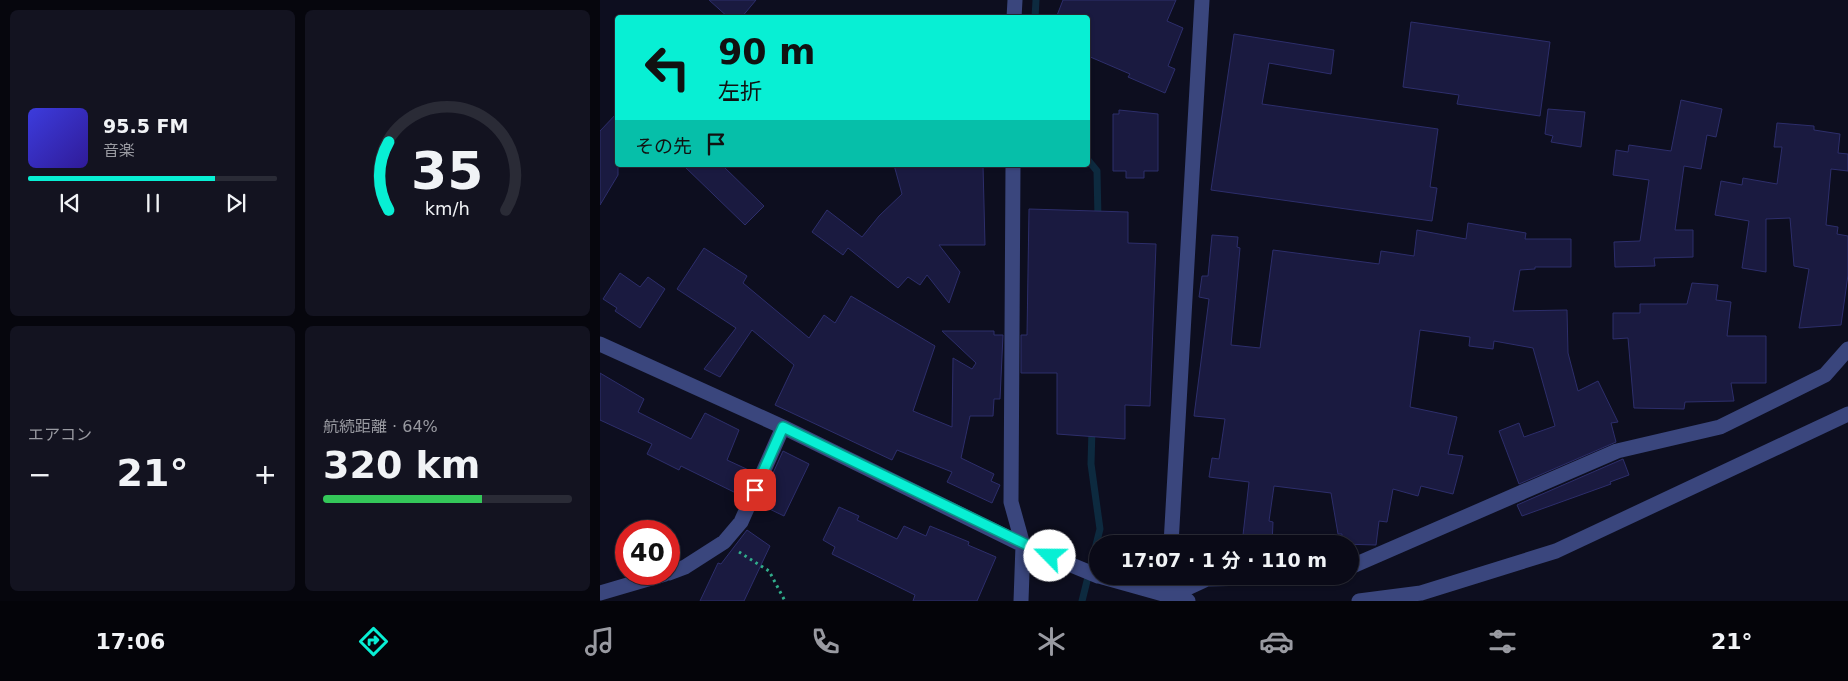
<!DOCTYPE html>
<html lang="ja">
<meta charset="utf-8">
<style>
:root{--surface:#0a0a17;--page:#131320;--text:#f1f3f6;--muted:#999aa1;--line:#2a2b36;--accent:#08efd4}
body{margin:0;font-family:"DejaVu Sans","Noto Sans JP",sans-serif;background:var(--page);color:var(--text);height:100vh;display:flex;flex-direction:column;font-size:19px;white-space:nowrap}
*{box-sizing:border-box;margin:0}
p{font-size:16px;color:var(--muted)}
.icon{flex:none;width:28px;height:28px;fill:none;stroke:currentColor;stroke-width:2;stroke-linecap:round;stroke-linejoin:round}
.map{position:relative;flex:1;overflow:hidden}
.side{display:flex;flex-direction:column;gap:10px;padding:10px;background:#06060d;width:600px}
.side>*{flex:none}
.top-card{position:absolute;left:15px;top:15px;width:475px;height:152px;border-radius:5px;box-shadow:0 1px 4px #0004,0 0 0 1px var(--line);background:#08efd4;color:#111;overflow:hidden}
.speed{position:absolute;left:15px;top:520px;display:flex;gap:10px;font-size:25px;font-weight:700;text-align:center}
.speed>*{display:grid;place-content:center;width:65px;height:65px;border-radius:50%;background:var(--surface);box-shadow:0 1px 4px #0004,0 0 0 1px var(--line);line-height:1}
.speed .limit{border:8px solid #d22;background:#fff;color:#111}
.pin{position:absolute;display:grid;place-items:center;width:42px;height:42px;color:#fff;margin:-21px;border-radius:10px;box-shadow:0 2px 8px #0006}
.me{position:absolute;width:55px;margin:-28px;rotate:293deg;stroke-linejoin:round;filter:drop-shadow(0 0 4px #0008)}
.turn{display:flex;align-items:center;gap:18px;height:105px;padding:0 20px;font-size:22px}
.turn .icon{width:65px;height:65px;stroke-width:2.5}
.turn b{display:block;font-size:35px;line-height:42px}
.then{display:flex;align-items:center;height:48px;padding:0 20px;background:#0003;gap:10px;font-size:19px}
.big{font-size:38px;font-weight:700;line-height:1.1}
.side .card{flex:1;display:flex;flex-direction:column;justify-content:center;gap:8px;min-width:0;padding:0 18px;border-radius:8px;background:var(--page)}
.side .dial{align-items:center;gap:0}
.dial svg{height:130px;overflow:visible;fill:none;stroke:var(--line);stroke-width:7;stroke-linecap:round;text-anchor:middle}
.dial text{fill:var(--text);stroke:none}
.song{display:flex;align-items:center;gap:15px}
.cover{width:60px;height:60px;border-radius:8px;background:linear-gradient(135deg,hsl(240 70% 55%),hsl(250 70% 35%))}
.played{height:5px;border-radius:2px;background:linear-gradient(90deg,var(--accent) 75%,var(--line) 75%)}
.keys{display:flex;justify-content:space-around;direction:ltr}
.heat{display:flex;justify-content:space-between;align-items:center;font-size:28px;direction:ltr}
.charge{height:8px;border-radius:4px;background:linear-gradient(90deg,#34c759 64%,var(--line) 0)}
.side .tiles{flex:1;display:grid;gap:10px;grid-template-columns:repeat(2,1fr)}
.trip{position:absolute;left:489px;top:535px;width:270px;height:50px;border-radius:25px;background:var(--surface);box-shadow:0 1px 4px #0004,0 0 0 1px var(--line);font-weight:700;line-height:50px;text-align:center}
.tabs{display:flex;height:80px;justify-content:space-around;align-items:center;background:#040409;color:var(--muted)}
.tabs .icon{width:35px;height:35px}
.tabs .current{color:var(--accent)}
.tabs b{font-size:22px;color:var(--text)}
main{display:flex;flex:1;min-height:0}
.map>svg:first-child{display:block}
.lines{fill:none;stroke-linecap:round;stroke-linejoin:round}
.stream{stroke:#0d2a3f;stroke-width:7}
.building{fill:#1a1a40;stroke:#2d2e6b}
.path{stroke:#31ad8b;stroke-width:3;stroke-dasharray:2.5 4;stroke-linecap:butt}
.minor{stroke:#3a467d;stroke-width:15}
.route-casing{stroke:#059b8a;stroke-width:12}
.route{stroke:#08efd4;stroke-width:9}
</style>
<main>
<section class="side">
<div class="tiles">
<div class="card">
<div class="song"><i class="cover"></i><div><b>95.5 FM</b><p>音楽</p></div></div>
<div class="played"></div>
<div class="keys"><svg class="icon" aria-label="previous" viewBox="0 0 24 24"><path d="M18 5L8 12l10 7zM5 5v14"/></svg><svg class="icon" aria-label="pause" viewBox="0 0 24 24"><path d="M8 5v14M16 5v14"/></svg><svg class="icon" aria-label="next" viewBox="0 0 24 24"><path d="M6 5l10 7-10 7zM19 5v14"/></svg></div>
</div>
<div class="card dial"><svg viewBox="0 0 100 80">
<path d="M14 69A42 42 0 1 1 86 69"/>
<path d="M14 69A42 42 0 0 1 14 27" stroke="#08efd4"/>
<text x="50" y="56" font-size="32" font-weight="700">35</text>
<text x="50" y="72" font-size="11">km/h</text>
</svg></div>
<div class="card"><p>エアコン</p>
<div class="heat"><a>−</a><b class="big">21°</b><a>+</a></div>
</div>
<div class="card"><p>航続距離 · 64%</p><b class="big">320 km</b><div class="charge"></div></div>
</div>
</section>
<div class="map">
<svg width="1248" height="601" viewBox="0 0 1248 601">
<rect width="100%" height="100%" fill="#0d0e1f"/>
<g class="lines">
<path class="stream" d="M435,18L436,0
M488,160L497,171L498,219
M482,601L500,529L491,464L492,429"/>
</g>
<path class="building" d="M109,0H156L141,18H129Z
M463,0H576L567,21L583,28L568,66L575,69L565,93L528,77L530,74L488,56V18H456Z
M811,22L950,42L940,116L857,104L859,95L803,87Z
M634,34L734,50L731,74L669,63L662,104L838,129L830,187L837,188L832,221L611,190Z
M1081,100L1122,109L1116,137L1107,135L1101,169L1084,166L1075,230H1093V257L1054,258L1055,266L1015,267L1014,242L1040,241L1049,180L1013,175L1016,150L1028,152L1029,145L1071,151Z
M948,109L985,112L981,147L951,142L953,136L945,134Z
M519,110L558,114V171H544V178H526V171H513V114H519Z
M18,112V175L0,205V131Z
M1177,123L1214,126V130L1240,134L1238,153L1248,154V171L1231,169L1226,225L1238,227L1237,234L1248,236V275L1241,325L1199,328L1209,269L1194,266L1190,218L1166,219V272L1142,268L1149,221L1115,215L1121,181L1142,185L1143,178L1177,184L1182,147H1174Z
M83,165H122L164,206L145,225Z
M294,165H383L385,245H339L360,272L349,303L327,275L320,285L308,277L298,288L248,248L243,255L212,232L227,210L262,237L279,216L302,194Z
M429,209L528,212V243L556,244L550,406L525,405V439L457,434V373H421V335H427Z
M868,223L926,233L925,239H971V267H935V269L920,270L913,311L967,310L968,353L978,391L998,381L1018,422L1011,423L1016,442L919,484L899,431L919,423L924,437L955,426L933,348L894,341L893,349L869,346L870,337L820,330L810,407L857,417L848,454L863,456L853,494L821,486L818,496L793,489L787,522L779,521L776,545L741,544L742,534H738L731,493L674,486L669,521L673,522L672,544H642L649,482L609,477L612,458L619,459L625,419L594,416L609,299L599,297L602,276H608L612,235L638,237L637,247L640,248L631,345L660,348L673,250L779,264L781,251L814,256L817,230L866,239Z
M104,248L147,276L143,283L209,338L224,315L235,323L251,296L335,346L313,411L352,427L353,358L372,369L376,363L342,331H394V335H403L400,399H394L393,416H370L361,458L394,474L391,481L400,485L392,503L347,482L352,472L297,450L292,460L175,405L194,365L152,330L120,377L104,369L136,328L77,289Z
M20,273L40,287L48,277L65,289L40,328L15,311L17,308L3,299Z
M1092,283L1118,285L1116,300L1131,302L1127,336H1166V383H1131L1134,401L1085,402L1084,409L1034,408L1028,338L1013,339V313H1040V304H1087Z
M0,373L44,399L38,412L91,439L105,413L139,430L127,460L153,472L142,496L81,466L79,470L47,454L52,444L0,420Z
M183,451L209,464L184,516L159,504Z
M1023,459L1029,475L1010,482L1011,484L922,516L917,505Z
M239,507L259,516L257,520L297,539L304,526L326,536L330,526L369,542L368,545L396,557L377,601H313L315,595L232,554L235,547L223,540Z
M147,530L170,546L144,601H100L118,563L121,564Z"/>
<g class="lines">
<path class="path" d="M139,552L169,571L185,601"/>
<path class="minor" d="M414,18L415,0
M413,165L411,502L423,545L421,601
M0,344L183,427L423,545L498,576
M571,544L602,0
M750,567L1017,451L1120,427L1225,375L1248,349
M69,573L85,567L124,542L141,522L183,427
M499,576L588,601
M0,593L65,574
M568,597L607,579L728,576
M568,597L569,576
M759,601L821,593L956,551L1248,414"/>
</g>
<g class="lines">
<g class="route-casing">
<path id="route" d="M155,490L183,427L450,556"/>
</g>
<use href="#route" class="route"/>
</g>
</svg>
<div class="speed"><div class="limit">40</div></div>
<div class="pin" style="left:155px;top:490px;background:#d93025"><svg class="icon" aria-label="arrive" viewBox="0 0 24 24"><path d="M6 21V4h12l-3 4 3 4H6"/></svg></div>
<svg class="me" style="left:450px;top:556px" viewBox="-20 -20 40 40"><circle r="19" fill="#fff"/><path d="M0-13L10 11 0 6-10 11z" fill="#08efd4"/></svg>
<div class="trip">17:07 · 1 分 · 110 m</div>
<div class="top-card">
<div class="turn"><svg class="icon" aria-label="left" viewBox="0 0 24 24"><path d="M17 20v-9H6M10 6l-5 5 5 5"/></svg><div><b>90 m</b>左折</div></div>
<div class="then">その先<svg class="icon" aria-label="arrive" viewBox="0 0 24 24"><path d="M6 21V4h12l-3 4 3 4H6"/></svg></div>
</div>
</div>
</main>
<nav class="tabs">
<b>17:06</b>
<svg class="icon current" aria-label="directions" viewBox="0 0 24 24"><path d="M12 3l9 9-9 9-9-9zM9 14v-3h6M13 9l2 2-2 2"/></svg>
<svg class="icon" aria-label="music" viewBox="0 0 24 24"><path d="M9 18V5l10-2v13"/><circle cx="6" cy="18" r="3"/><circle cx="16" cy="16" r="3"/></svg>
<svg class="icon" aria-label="phone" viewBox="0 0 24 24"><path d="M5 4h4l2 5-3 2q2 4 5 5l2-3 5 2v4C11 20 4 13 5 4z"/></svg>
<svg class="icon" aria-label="climate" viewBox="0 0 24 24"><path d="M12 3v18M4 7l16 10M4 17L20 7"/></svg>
<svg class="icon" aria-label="car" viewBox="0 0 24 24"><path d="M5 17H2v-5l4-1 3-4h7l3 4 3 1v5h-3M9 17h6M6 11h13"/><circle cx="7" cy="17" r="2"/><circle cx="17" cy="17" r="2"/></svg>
<svg class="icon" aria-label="filters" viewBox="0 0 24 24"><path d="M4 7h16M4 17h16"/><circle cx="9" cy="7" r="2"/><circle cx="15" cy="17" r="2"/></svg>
<b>21°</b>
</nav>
